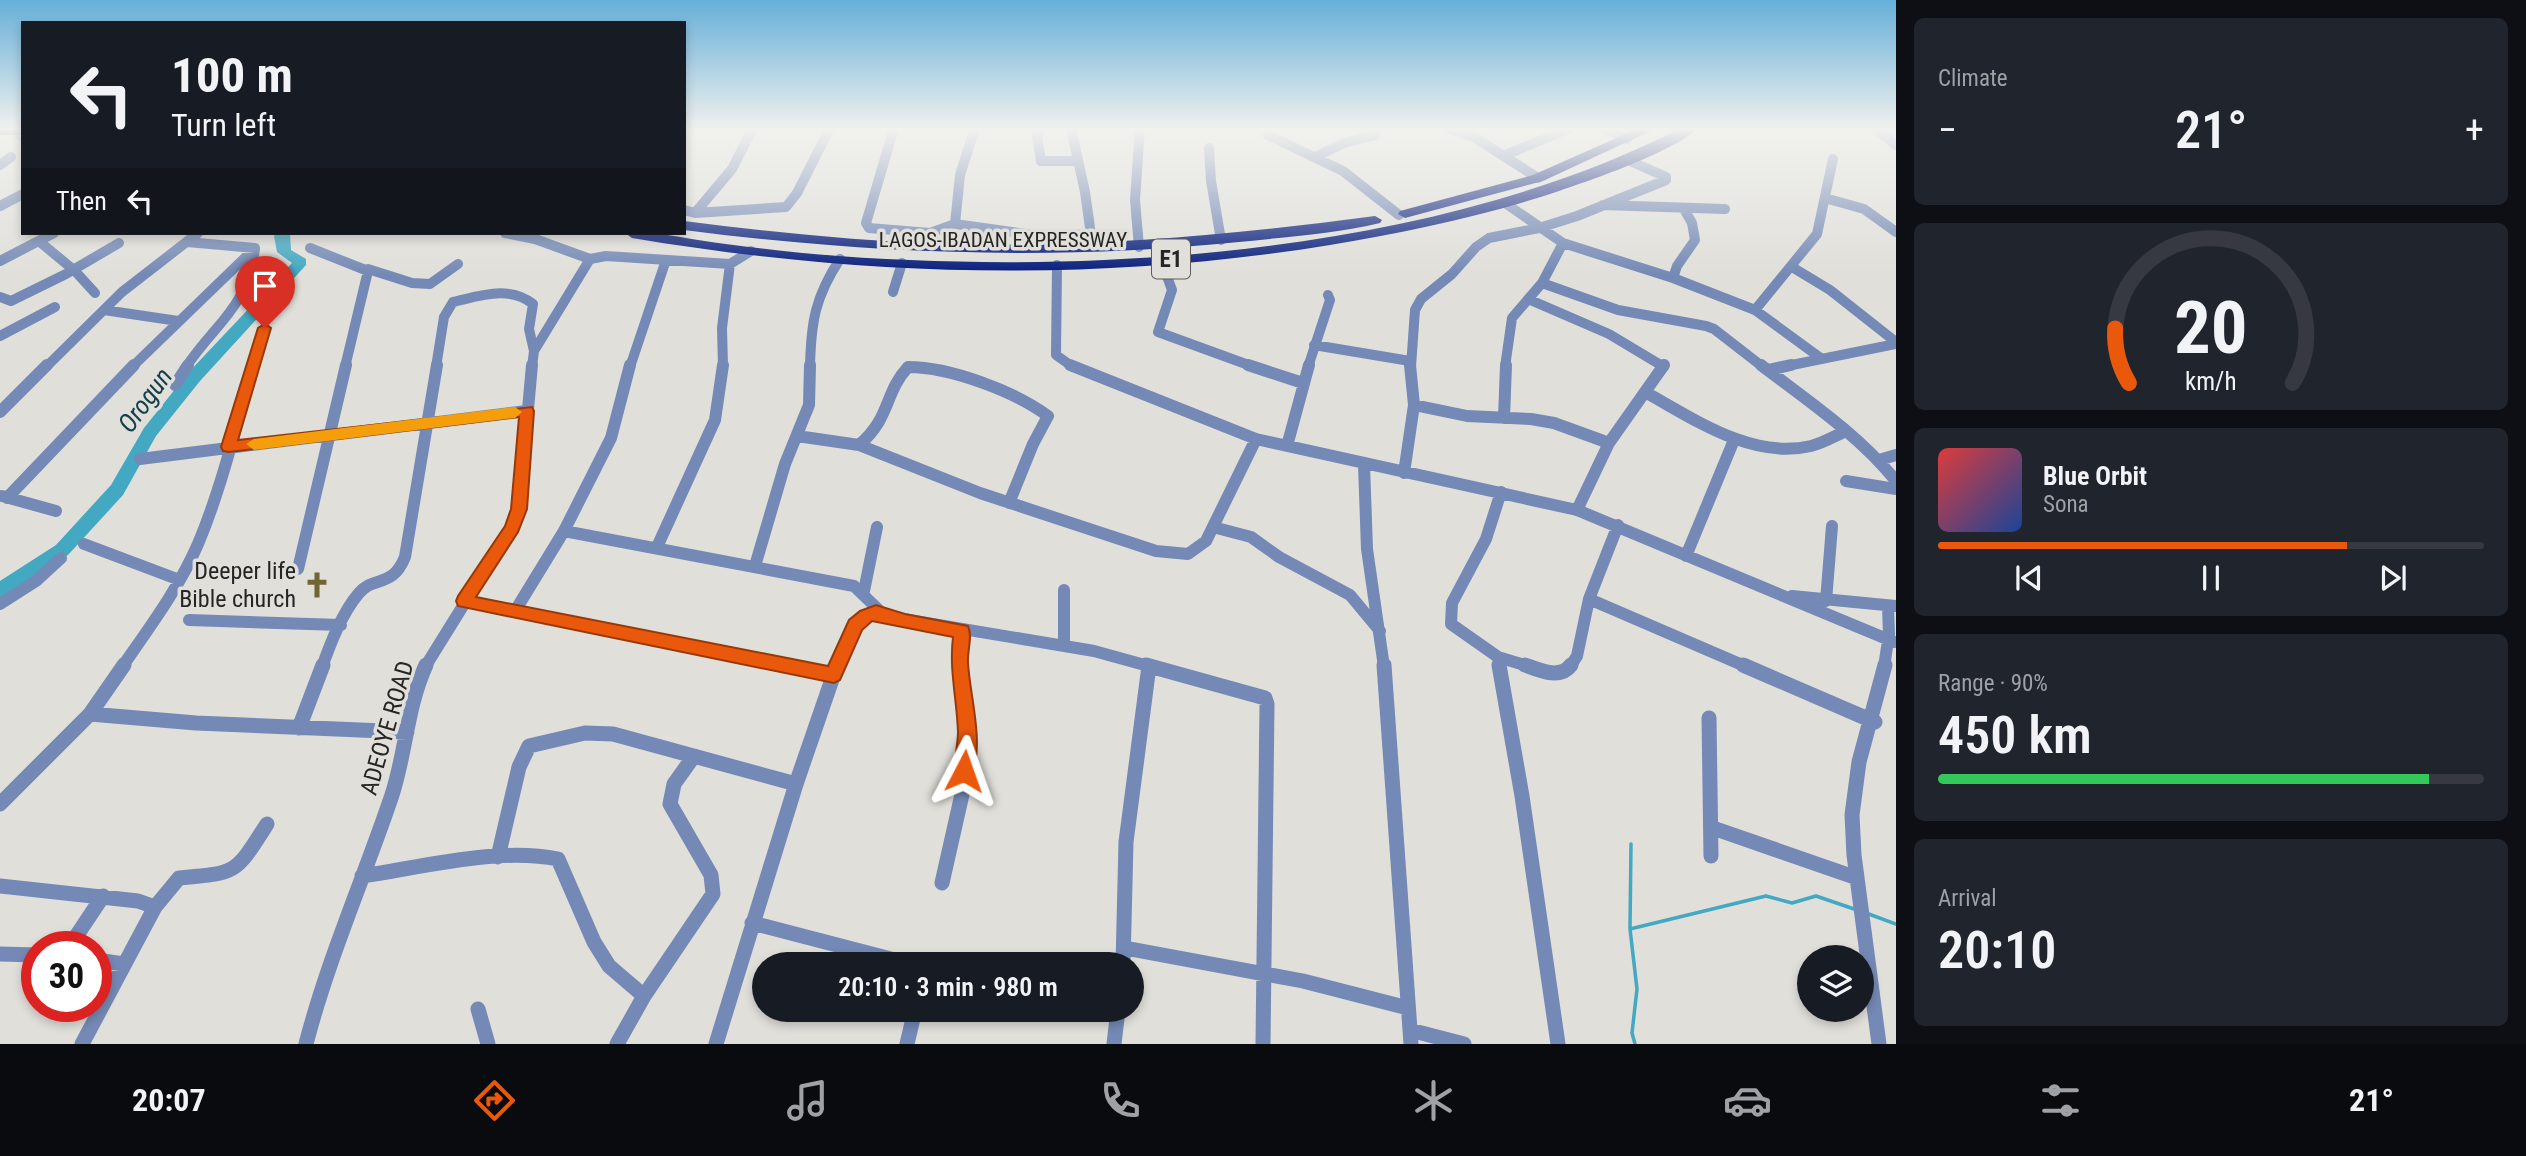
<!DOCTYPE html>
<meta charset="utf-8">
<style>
:root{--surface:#171b24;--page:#20242c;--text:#f1f3f6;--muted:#9ea1a6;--line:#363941;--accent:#ea580c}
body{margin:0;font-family:"Roboto Condensed",sans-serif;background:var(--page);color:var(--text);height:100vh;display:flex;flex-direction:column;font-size:26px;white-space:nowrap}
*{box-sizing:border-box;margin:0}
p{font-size:23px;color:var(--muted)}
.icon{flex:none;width:38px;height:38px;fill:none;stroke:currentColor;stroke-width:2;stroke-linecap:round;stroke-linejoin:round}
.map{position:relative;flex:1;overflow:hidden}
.drawer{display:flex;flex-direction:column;gap:18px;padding:18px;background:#0d0f14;width:630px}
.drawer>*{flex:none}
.top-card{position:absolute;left:21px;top:21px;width:665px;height:214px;border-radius:0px;box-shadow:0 4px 10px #0003;background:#171b24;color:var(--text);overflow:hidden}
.tools{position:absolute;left:1797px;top:945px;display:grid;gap:14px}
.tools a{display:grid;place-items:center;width:77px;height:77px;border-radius:50%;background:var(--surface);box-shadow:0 4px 10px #0003;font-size:35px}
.speed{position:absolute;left:21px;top:931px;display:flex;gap:14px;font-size:35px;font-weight:700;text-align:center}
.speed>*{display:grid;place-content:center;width:91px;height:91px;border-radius:50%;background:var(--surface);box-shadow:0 4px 10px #0003;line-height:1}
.speed .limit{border:10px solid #d22;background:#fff;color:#111}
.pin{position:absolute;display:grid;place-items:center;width:60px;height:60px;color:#fff;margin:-72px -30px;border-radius:50% 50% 50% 0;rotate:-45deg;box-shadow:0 0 7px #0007}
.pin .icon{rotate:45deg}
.me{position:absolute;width:77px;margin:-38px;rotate:4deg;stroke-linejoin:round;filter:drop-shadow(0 0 5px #0008)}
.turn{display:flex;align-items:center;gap:24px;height:147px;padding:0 35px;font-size:32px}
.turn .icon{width:91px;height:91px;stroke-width:2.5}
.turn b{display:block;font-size:49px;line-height:60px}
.then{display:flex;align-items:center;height:66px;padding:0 35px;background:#0003;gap:14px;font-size:26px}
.big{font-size:52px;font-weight:600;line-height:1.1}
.drawer .card{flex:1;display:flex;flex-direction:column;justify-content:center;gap:10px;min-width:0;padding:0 24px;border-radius:10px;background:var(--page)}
.drawer .dial{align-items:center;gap:0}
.dial svg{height:182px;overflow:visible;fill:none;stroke:var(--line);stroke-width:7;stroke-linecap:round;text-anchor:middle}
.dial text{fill:var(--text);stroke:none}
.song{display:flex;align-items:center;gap:21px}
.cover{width:84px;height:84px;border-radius:10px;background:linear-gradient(135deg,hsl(0 70% 55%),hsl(220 70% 35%))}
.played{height:7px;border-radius:4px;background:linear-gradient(90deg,var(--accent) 75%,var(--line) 75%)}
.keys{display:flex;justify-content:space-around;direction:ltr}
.heat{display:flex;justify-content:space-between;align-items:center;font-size:38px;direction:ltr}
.charge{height:10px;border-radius:5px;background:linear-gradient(90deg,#34c759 90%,var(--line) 0)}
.trip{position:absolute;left:752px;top:952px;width:392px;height:70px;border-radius:35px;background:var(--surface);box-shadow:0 4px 10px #0003;font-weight:600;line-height:70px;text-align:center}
.menu{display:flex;height:112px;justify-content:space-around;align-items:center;background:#090b0e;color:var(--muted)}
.menu .icon{width:49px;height:49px}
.menu .current{color:var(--accent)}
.menu b{font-size:32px;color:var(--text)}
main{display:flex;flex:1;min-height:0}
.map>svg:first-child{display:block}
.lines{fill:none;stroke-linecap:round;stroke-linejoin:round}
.stream-far1{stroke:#43a8c1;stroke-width:2}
.stream{stroke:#43a8c1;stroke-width:3.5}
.river{fill:#43a8c1;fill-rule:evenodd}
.minor-far2{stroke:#7489b5;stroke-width:10}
.minor-far1{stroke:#7489b5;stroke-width:12}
.minor{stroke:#7489b5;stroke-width:15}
.highway{fill:#061c7a;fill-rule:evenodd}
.route{fill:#ea580c;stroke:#983908;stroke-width:2}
.slow{fill:#f59e0b}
.labels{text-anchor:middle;stroke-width:7;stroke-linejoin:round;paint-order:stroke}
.far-street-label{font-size:21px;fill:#262524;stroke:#e0dfda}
.shield{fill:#e0dfda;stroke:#5e5d5b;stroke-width:2}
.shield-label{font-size:23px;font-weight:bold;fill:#262524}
.poi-label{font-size:24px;fill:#262524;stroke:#e0dfda;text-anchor:end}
.street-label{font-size:24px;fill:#262524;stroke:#e0dfda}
.water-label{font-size:26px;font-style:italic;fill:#123f4a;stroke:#e0dfda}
</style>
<main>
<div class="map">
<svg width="1896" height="1044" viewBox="0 0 1896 1044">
<rect width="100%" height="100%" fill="#e0dfda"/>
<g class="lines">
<path class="stream-far1" d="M15,135L23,142"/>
<path class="stream" d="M1631,844L1630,929L1637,989L1632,1033L1635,1044
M1866,913L1896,924
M1630,929L1766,896L1792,903L1816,896L1857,910"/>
<path class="river" d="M276,233H290L291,250L306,259V265L200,381L156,436L123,495L68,555L0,599V581L56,545L111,485L144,428L188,373L292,263L277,252L274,236Z"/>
<path class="minor-far2" d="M894,128L866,223L869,228L930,233L955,224L1048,237L1090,234
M1040,128L1037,136L1041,161H1078
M1071,128L1085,192L1092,242
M1446,128L1474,137L1538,178
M1604,128L1627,139
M1875,128L1896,145
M1268,135L1343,171L1399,215
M1209,148L1211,181L1221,240
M1505,155L1570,128
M1315,157L1344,143L1375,135
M0,165L11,157
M1825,198L1864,209L1896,232
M1505,203L1563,243L1673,278L1755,310L1822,359
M1603,205L1725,209
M0,206L23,194
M684,210L695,213L786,207L797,193L830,128
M695,213L732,169L753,128
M955,224L960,175L975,128
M505,233L535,239L590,259
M40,242L75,271L95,293
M187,242L255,248
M1139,247L1135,200L1140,128
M310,248L368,271L345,367
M1161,260L1172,290L1158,332L1254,367
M0,261L54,233
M1057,265L1056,355L1073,367
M1792,267L1830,290L1896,342
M368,269L412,283L430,284L458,264
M1673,278L1677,266L1695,240L1692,223L1684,209
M1542,283L1618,310L1706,326L1714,329L1763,367
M893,292L902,263
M0,297L11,301L66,274L119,243
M1528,299L1609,334L1664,367
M104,310L178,321
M1755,310L1817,234L1833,159
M0,336L55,307
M1314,345L1410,361
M46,367L122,292L198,233
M132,367L255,248
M186,367C218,320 245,311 255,249
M253,367L265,328
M436,367L444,317L453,302C480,296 509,285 533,304L529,329L534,351
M532,367L534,351L590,259L606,256L730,264L751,251
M630,367L666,260
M723,367L722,328L730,264
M810,367C811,322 815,297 840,259
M908,367H920
M1308,367L1330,300L1328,295
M1411,367L1415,310L1421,299L1452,274L1476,247L1489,238L1539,228L1577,216L1666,180V177L1628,160
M1505,367L1512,318L1542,283L1563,243
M1782,367L1896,344"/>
<path class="minor-far1" d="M1070,365L1256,439L1577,510L1894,642
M1248,365L1303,383
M1761,365C1808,401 1859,435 1896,481
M1768,370L1791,365
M175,385L188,365
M1645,392C1694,419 1752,460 1811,446C1823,443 1835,436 1846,431
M1414,405L1467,416L1531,419L1554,423L1609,443
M0,412L47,365
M1504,418L1506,365
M797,436L859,445L980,493L1156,551L1188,554L1206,541L1256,439
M859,445C891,418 884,393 908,367C950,367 1014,391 1048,416L1033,444L1009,503
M1287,446L1309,365
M140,459L526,411
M1879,460L1896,455
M1364,465L1367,549L1384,667
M1404,473L1414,405L1410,365
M1846,481L1896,489
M1501,492L1486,539L1452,603L1451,624L1498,657L1531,667
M2,496L56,511
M7,498L134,365
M1577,510L1609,443L1664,365
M1213,527L1251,537L1279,557L1350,595L1380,631
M564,531L854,586L885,616L1094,651L1152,667
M84,544L177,579
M657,547L715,420L723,365
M1686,556L1734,440
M755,566L785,464L809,405L810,365
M298,569L346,365
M1064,590V645
M864,591L877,527
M1792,596L1896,606
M1589,599L1747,667
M464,601L793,667
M1826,601L1832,526
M0,604L36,581L61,558
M515,611L564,531L611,438L630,365
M189,620L341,625
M1498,657L1500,667
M122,667C149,628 179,588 198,544C222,487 236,425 254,365
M322,667C331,642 342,613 359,593C374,575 392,589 405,557L437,365
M425,667L512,527L519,509L532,365
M837,667L855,625L875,613
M960,667L962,631
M1570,667L1577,656L1589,599L1618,525
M1884,667L1889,634L1888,607"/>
<path class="minor" d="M784,665L833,675
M1146,665L1265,698L1267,704L1263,1044
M1384,665L1411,1044
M1499,665L1522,796L1558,1044
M1525,665C1539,670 1560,680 1571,665
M1743,665L1875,722
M90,714L196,723L407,732
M1709,718L1711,856
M299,728L323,665
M0,804L90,714L124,665
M1713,828L1857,878
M498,857L519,767L529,746L585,733L613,734L796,784
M362,876C423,867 498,847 558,859L594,942L609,966L644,996
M942,883L963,790L967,733L959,665
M0,886L138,901L155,907
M752,923L910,964
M69,947L103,896
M1125,948L1303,981L1408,1008
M0,954L37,955
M96,960L124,964
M1123,964L1126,842L1149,666
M478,1009L488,1044
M1410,1030L1464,1044
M82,1044L155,907L179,878C238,873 235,874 267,824
M306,1044C328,959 364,878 392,795C406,752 407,706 426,665
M617,1044L644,996L713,894L711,875L670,804L674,784L694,756
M716,1044L796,784L837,665
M907,1044L915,1010
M1114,1044L1118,1010
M1879,1044L1854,855L1852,815L1859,762L1885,665"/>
<path class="highway" d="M0,128H23V135H0Z
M1639,128H1657L1543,181L1405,218L1398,214L1400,211L1533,175Z
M1681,128H1698C1673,152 1594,179 1559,191C1484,216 1407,232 1330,245C1096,283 865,277 632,238L625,233C659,231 692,240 726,244C787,252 848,258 910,260C1156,271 1460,242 1681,128Z
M1375,216L1382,220L1380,223C1335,234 1285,237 1239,242C1053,261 869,254 684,230V221C770,232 856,241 942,244C1088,248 1231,235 1375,216Z"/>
</g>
<linearGradient id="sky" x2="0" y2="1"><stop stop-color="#66afd8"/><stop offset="0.47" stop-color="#f1f1ee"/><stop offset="1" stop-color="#f1f1ee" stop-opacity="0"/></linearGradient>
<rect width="1896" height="275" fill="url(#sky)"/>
<path class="route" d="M265,324L271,328L238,440L532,407L534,411L527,509L518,532L476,597L828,666L849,620L860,611L876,605L905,614L968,626C973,637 967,651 968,663C970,697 985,745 971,777L964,779L958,777C952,763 958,747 958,732C957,700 949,670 953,637L872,621L862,630L840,680L834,683L458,606L456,601L458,596L505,526L511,509L519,417L229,452L223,451L221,447L258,328Z"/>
<path class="slow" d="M515,407L522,412L515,418L254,450L246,444L254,439Z"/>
<defs>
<g id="church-bare" transform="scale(2.1)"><path d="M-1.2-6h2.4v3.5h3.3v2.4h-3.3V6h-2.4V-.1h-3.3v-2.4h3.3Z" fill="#706633" stroke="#e0dfda" stroke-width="2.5" paint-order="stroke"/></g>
</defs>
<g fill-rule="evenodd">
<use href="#church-bare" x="317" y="585"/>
</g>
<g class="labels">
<g class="far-street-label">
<text x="1003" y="247">LAGOS-IBADAN EXPRESSWAY</text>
</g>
<rect class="shield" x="1152" y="239.5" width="38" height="39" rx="5"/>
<g class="shield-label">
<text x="1171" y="267">E1</text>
</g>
<g class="poi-label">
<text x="296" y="579">Deeper life<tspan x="296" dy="28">Bible church</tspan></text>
</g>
<g class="street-label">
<text transform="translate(387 728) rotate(-74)" y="8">ADEOYE ROAD</text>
</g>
<g class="water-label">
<text transform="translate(145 400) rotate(-54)" y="9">Orogun</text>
</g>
</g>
</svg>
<div class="tools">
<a><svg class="icon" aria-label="layers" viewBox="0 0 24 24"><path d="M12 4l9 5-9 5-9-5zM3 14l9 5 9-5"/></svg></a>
</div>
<div class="speed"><div class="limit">30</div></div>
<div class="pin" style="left:265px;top:328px;background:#d93025"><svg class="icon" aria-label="arrive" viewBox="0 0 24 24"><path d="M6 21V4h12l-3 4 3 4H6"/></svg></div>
<svg class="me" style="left:964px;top:771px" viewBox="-20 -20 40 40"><path d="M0-17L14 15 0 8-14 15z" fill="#ea580c" stroke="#fff" stroke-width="4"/></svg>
<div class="trip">20:10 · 3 min · 980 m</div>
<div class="top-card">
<div class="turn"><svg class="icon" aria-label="left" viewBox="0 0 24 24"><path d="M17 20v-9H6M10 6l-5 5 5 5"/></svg><div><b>100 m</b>Turn left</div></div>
<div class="then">Then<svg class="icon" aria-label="left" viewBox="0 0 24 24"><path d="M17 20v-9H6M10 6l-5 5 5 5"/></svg></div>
</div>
</div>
<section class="drawer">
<div class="card"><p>Climate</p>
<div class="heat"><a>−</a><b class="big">21°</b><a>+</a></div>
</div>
<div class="card dial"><svg viewBox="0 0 100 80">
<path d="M14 69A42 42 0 1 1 86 69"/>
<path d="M14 69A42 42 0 0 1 8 45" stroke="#ea580c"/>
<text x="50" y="56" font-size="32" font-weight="700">20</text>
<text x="50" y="72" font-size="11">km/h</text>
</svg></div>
<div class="card">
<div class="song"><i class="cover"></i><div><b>Blue Orbit</b><p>Sona</p></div></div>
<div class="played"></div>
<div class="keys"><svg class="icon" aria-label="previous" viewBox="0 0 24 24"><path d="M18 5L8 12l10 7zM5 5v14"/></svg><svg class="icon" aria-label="pause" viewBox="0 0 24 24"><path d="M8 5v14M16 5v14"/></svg><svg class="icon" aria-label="next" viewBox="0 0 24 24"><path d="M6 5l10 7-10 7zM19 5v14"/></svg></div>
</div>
<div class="card"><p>Range · 90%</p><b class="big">450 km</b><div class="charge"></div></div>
<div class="card"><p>Arrival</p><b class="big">20:10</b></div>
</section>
</main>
<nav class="menu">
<b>20:07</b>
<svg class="icon current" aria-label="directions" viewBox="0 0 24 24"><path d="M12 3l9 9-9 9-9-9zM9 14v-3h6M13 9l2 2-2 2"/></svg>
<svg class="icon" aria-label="music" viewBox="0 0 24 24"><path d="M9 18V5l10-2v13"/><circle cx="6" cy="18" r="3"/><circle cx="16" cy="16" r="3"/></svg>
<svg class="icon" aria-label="phone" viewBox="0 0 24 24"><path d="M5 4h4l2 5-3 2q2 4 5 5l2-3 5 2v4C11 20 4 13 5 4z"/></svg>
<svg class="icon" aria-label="climate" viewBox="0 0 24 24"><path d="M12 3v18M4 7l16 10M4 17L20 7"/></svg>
<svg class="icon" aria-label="car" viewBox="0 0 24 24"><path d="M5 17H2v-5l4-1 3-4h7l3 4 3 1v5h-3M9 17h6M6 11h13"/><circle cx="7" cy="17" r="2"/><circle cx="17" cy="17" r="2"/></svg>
<svg class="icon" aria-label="filters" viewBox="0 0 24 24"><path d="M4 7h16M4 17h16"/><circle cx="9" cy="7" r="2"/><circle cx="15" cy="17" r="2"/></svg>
<b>21°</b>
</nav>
